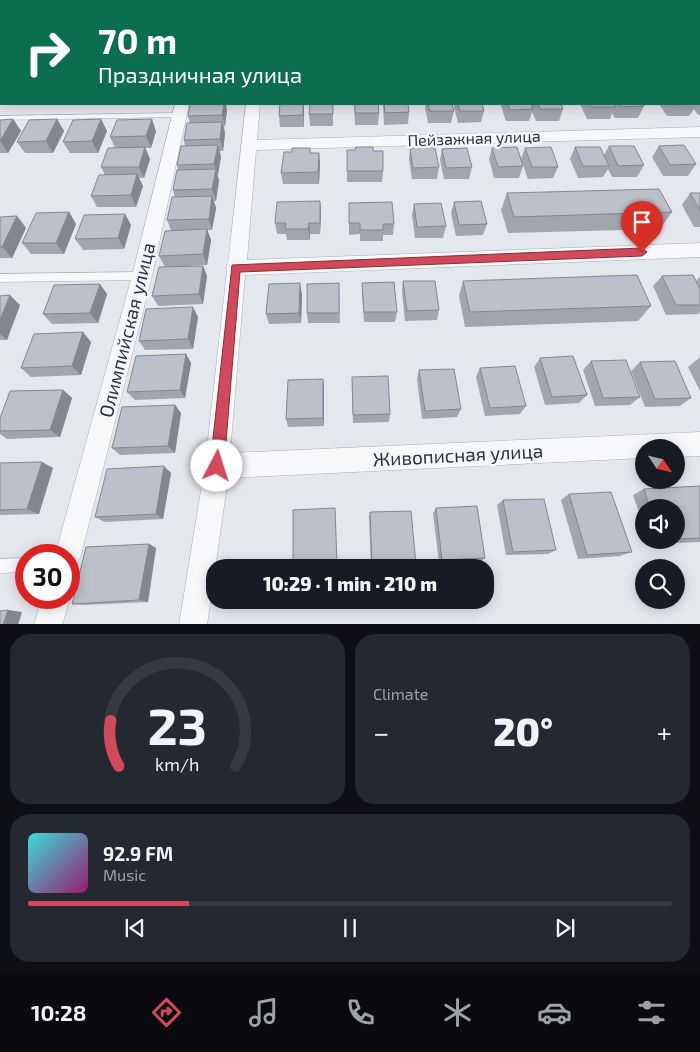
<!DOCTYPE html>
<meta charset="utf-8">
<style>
:root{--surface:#171b24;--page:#242831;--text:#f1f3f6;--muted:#9ea1a6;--line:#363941;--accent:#d1495b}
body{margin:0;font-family:"Exo 2",sans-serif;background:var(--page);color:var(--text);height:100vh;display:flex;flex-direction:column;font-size:19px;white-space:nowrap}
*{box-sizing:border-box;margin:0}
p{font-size:16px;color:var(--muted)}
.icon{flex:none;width:28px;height:28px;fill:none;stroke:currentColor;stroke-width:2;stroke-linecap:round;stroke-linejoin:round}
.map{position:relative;height:624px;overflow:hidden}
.details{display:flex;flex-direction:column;gap:10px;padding:10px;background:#0d0f14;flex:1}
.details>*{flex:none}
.hud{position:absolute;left:0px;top:0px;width:700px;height:105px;box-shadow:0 2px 12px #0003;background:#0b6e4f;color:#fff;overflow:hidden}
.needle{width:32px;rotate:125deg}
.fabs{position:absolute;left:635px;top:439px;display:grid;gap:10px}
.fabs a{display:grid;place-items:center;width:50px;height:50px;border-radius:50%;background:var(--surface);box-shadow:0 2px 12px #0003;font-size:25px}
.speed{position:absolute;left:15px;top:544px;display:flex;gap:10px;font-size:25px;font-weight:700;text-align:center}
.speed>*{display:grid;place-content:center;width:65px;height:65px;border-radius:50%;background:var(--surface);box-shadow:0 2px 12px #0003;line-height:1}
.speed .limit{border:8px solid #d22;background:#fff;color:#111}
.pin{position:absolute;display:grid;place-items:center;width:42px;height:42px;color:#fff;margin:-51px -21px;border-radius:50% 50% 50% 0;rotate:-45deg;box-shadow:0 0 5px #0007}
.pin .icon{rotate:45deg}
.me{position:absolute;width:55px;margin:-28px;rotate:5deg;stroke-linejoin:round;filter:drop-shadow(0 0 4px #0008)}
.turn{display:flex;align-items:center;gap:18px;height:105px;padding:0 15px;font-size:22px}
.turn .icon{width:65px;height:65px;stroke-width:2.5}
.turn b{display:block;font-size:35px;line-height:42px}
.big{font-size:38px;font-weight:800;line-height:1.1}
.details .card{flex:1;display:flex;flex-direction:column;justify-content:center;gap:8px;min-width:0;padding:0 18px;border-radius:20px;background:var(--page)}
.details .dial{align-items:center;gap:0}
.dial svg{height:130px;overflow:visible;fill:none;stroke:var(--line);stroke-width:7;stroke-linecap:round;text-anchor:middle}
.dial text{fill:var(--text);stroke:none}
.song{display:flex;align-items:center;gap:15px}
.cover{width:60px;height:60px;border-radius:8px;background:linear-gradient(135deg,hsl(180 70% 55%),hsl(320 70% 35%))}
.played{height:5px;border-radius:2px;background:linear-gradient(90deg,var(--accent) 25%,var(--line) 25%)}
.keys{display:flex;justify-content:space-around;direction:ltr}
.heat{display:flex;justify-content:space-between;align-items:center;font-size:28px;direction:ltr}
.details .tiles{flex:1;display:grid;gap:10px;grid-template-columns:1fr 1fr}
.card:last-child{grid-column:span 2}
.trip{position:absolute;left:206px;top:559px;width:288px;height:50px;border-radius:20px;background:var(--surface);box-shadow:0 2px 12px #0003;font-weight:800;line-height:50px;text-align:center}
.menu{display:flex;height:80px;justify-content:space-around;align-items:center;background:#090b0e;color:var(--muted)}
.menu .icon{width:35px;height:35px}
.menu .active{color:var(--accent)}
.menu b{font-size:22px;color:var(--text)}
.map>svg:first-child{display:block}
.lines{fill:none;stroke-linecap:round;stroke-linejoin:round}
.service-casing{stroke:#a9aeb7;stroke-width:1}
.minor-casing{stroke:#a9aeb7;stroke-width:1}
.service{fill:#f7f8fa;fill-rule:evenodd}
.minor{fill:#f7f8fa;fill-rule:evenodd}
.wall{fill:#a1a5ae}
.shaded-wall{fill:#83868d}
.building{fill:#bbc0ca;stroke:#83868d}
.route{fill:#d1495b;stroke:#882f3b}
.labels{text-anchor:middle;stroke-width:5;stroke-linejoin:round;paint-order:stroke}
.far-street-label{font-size:16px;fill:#2b3445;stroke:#f4f6f9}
.street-label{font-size:19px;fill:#2b3445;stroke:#f4f6f9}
</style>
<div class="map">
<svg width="700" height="625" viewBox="0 0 700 625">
<rect width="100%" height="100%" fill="#e4e7ec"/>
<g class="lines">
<g class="service-casing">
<path id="service" d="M0,15H1V19H0Z
M178,113L182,115L181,117L0,120V116Z
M142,272L147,276L142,280L0,282V274Z
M26,558V572L0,573V559Z"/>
</g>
<g class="minor-casing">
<path id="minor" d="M261,0H273V1H261Z
M699,40H700V48H699Z
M175,104H189L152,276L81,555L77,564L69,568V555H55L132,276Z
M246,104H260L257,140L700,127V137L256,150L247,260L700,243V257L245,275L230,453L700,432V456L676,457V448H644V458L228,478L207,625H179L205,466L227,271L226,268L228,264Z
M69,595L70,598L62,625H34L42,598H69Z"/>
</g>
<use href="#service" class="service"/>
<use href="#minor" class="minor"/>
</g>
<path class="wall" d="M17,0H53V1H18Z
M61,0H91L90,1H61Z
M92,0H121L120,1H92Z
M124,0H151V1H125Z
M162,0H193L192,1H163Z
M335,0H360V1H335Z
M381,0H403V1H381Z
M420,0H441V1H420Z
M468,0H496V1H469Z
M512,0H540V1H512Z
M555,0H585L584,1H555Z
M602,0H632L631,1H602Z
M643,0H673L672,1H644Z
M686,0H700V4H699V1H687Z
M699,13L700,15V30L699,32Z
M0,32H1V77H0Z
M700,54V74L699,73V56Z
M699,88H700V115H698L694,109L689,116H667L659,104H699Z
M280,104H304V127H280L279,116Z
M333,104V126H310L309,114Z
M354,104L379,113L378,125H355Z
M383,104H408L409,112L408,124L384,125Z
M426,104H452L454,111L451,123H428L425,107Z
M455,104H482L484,111L481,122L458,123L454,107Z
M502,104H561L563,109L559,121H536L532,112L529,121H506L501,106Z
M580,104H643L644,106L638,118H615L612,113L610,119H587Z
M227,110L225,126H224L225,133L223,151H219L221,157L217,175L219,180L216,201H214L216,208L212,230H207L211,240L207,265L165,267L159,256L171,230L167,220L175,197L173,190L178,170L177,165L185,146L184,140L190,123L188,116Z
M13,119L21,131L8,153H0V120Z
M57,119L64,131L53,153H25L17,142Z
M101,119L107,131L98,153H70L63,142Z
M156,131L151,148H145L150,159L144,178H139L143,186L136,207H97L91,196L105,175L101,167L115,148L110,137Z
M609,146L644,165L637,177H612L608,169L603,177L578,178L570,159L575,147L604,155Z
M659,146L696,164L688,176H663L652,157Z
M310,148V153H319L320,164L319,184H283L281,173L292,152Z
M410,148L439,167L437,179H412L409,160Z
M492,148L523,166L519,178H494L489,159Z
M525,148L558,167L553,178L528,179L521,159Z
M442,149L472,167L469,179H444L440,160Z
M347,150L383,171L382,182H347Z
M507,193L672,212L660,229L508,233L501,210Z
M690,193H700V227H694L682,205Z
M320,201L321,213L320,234H310V240H287L286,234H277L275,223Z
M454,202L487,224L483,235L456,236L451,213Z
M349,203L394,224L393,235H383V241H360V234L349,235Z
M414,204L446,226L443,238H415L412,215Z
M69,212L76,224L64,254H31L22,243Z
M125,214L131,225L124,249L83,250L75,239Z
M17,216L26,228L12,258H0V217Z
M203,266L207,276L203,304L158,306L152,296Z
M662,276L696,281L700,277V312L698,314L666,315L653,286Z
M403,281L439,310L437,320L405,321L402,292Z
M463,281L651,306L638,321L465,327L459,296Z
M339,283L340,323H308L307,313Z
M362,283L397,312L395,322H364L362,293Z
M107,294L98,323L52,324L43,314Z
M302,294L301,323L269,324L266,314Z
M0,296L20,305L7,340H0Z
M198,317L193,349L145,350L139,341Z
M91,342L81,375L31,377L21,368Z
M186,354L191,363L185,398L135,400L127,392Z
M540,358L587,395L579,403L545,405L534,367Z
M699,358H700V391L688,367Z
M591,361L640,397L630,405L595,406L583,370Z
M640,362L691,398L680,406L645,407L631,371Z
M480,368L526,406L520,414L485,416L476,377Z
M419,370L461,409L457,417L422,419L417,379Z
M323,379L324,388V426L288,427L286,419Z
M352,386L390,414L389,422L353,423Z
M63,390L72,398L60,437L7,439L0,434V418Z
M175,405L181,413L175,453L120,455L112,448Z
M0,463L53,468L39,514L0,515Z
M171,473L163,519L105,522L95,517Z
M700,486V542L649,544L648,540H676V508H644V527L633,495L644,489Z
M569,494L632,552L620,556L578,559L561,500Z
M503,500L556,550L548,554L506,555L497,505Z
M436,508L485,558L480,562L439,563L433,513Z
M370,512L416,564L414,567L371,568L369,517Z
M335,513L337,568H294L293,567Z
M149,544L156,548L148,602L84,605L72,604Z"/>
<path class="shaded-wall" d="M45,0H53V1H45Z
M82,0H91L90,1H83Z
M113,0H121L120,1H114Z
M0,78L1,80V92L0,94Z
M224,104H226L227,110L225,126L222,115Z
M303,104L304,111V127L303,115Z
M13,119L21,131L8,153L0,141Z
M57,119L64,131L53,153L46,141Z
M101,119L107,131L98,153L92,141Z
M152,119L156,131L151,148L146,136Z
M222,122L225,133L223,151L220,139Z
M218,145L221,157L218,175L214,164Z
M145,147L150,159L144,178L139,167Z
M319,153L320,164L319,184L318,172Z
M216,169L219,180L216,201L212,189Z
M137,174L143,186L136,207L131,195Z
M212,196L216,208L212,230L209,219Z
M320,201L321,213L320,234Z
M69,212L76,224L64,254L56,243Z
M125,214L131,225L124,249L118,238Z
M17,216L26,228L12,258L2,247Z
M309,223L310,234V240L308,229Z
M207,229L211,240L207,265L203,254Z
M203,266L207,276L203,304L199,294Z
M300,283L302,294L301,323L299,313Z
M100,284L107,294L98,323L90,313Z
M10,295L20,305L7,340L0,334V320Z
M193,307L198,317L193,349L188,339Z
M83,332L91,342L81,375L72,366Z
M186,354L191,363L185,398L180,390Z
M323,379L324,388V426L323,418Z
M63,390L72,398L60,437L50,430Z
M175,405L181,413L175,453L168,446Z
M42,462L53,468L39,514L27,509Z
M164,466L171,473L163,519L156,514Z
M149,544L156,548L148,602L139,600Z
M8,610L22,612L18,625H3Z"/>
<path class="building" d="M243,0V1H216Z
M292,0H317L316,1H292Z
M335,0H360V1Z
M699,13L700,15V21H699Z
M0,32H1V44H0Z
M0,53H1V66H0Z
M190,104H224L222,115L188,116Z
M280,104H303V115L279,116Z
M310,104H333V114H309Z
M355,104H378L379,113H355Z
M384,104H408L409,112L385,113Z
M428,104H452L454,111H430Z
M458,104H482L484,111H460Z
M508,104H531L533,109L510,110Z
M538,104H561L563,109H540Z
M590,104H614L615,107H592Z
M620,104H643L644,106L621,107Z
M673,104H697L674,105Z
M13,119L0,141V120Z
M57,119L46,141L17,142L29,120Z
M101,119L92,141L63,142L73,120Z
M152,119L146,136L110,137L117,120Z
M222,122L220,139L184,140L187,123Z
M218,145L214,164L177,165L181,146Z
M684,145L696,164L670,165L659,146Z
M609,146H634L644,165L618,166Z
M145,147L139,167H101L108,148Z
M356,147H373V151H383V171H347V150H355Z
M517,147L523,166L498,167L492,148Z
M551,147L558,167H532L525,148Z
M575,147H600L609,166H583Z
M292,148H310V153H319L318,172L281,173L284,152H292Z
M410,148H435L439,167L413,168Z
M467,148L472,167L446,168L442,149Z
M216,169L212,189L173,190L177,170Z
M137,174L131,195L91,196L99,175Z
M659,189L672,212L514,217L507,193Z
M690,193H700V210Z
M212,196L209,219L167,220L172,197Z
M320,201V223H309L308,229H285L286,223H275L277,202Z
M481,201L487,224L459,225L454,202Z
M392,202L394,224H383V230H360V223H349V203Z
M441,203L446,226L417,227L414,204Z
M69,212L56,243H22L36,213Z
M125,214L118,238L75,239L84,215Z
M17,216L2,247H0V217Z
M207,229L203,254L159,256L165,231Z
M203,266L199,294L152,296L159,267Z
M637,275L651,306L470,312L463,281Z
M693,275L700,289V305H676L662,276Z
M403,281H435L439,310L407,311Z
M394,282L397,312H364L362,283Z
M300,283L299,313L266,314L269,284Z
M339,283V313H307V284Z
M100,284L90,313L43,314L54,285Z
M10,295L0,320V296Z
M193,307L188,339L139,341L146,309Z
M83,332L72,366L21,368L34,334Z
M186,354L180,390L127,392L136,356Z
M573,356L587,395L552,397L540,358Z
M626,360L640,397L603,398L591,361Z
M675,361L691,398L655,399L640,362Z
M515,366L526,406L490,408L480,368Z
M454,369L461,409L425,411L419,370Z
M388,376L390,414L353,415L352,377Z
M323,379V418L286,419L288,380Z
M63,390L50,430L0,431V418L10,391Z
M175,405L168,446L112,448L122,407Z
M42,462L27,509L0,510V463Z
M164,466L156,514L95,517L107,469Z
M700,486V538L676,539V508H650L644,489Z
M611,492L632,552L587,555L569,494Z
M544,499L556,550L513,552L503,500Z
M477,506L485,558L442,560L436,508Z
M335,508L337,564L293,567V510Z
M411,511L416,564L372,565L370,512Z
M149,544L139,600L72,604L86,547Z
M8,610L3,625H0V611Z"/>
<path class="route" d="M642,248L647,252L642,256L240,272L224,466L222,471L217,473L212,471L210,466L232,265Z"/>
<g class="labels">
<g class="far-street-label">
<text transform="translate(474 138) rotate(-2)" y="6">Пейзажная улица</text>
</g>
<g class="street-label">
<text transform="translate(127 330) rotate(-76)" y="7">Олимпийская улица</text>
<text transform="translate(458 455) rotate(-3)" y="7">Живописная улица</text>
</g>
</g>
</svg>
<div class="fabs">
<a><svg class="needle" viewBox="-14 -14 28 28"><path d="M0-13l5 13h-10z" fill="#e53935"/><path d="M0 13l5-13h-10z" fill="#9ea1a6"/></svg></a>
<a><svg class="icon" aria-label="sound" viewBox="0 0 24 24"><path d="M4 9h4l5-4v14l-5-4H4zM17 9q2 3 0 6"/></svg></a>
<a><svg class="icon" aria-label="search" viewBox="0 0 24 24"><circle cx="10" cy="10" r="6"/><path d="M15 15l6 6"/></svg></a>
</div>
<div class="speed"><div class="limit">30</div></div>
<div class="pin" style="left:642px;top:252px;background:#d93025"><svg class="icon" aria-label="arrive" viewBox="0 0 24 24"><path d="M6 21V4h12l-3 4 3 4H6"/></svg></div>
<svg class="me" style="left:217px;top:466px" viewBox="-20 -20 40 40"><circle r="19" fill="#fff"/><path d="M0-13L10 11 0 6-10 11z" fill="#d1495b"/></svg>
<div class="trip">10:29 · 1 min · 210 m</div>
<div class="hud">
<div class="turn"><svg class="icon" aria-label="right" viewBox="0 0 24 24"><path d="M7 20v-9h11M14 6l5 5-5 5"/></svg><div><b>70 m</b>Праздничная улица</div></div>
</div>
</div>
<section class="details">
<div class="tiles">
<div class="card dial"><svg viewBox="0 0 100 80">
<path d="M14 69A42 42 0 1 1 86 69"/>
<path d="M14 69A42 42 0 0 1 9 41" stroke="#d1495b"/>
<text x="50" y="56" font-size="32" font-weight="700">23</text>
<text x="50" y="72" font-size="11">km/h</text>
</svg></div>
<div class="card"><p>Climate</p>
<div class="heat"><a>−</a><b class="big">20°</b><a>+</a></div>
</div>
<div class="card">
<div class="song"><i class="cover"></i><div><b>92.9 FM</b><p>Music</p></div></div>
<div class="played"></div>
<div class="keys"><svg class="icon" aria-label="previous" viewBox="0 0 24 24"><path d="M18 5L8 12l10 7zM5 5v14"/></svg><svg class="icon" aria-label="pause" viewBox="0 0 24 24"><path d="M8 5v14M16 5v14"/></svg><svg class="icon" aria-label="next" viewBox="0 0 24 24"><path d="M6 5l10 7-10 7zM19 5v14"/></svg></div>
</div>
</div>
</section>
<nav class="menu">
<b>10:28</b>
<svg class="icon active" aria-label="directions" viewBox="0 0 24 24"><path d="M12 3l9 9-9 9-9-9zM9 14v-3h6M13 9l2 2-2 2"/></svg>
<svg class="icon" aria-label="music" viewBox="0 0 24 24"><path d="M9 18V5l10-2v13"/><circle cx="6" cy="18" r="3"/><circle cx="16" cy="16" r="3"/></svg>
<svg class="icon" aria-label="phone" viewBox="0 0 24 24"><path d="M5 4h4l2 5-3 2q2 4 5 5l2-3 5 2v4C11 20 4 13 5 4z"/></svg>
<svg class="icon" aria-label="climate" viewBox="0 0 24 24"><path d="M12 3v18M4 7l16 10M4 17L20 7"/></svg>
<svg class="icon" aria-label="car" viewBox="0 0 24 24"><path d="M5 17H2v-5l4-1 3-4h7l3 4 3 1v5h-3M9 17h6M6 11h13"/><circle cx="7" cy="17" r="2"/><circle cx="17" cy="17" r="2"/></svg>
<svg class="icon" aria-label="filters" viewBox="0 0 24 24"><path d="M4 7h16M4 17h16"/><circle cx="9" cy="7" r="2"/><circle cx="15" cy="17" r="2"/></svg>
</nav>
